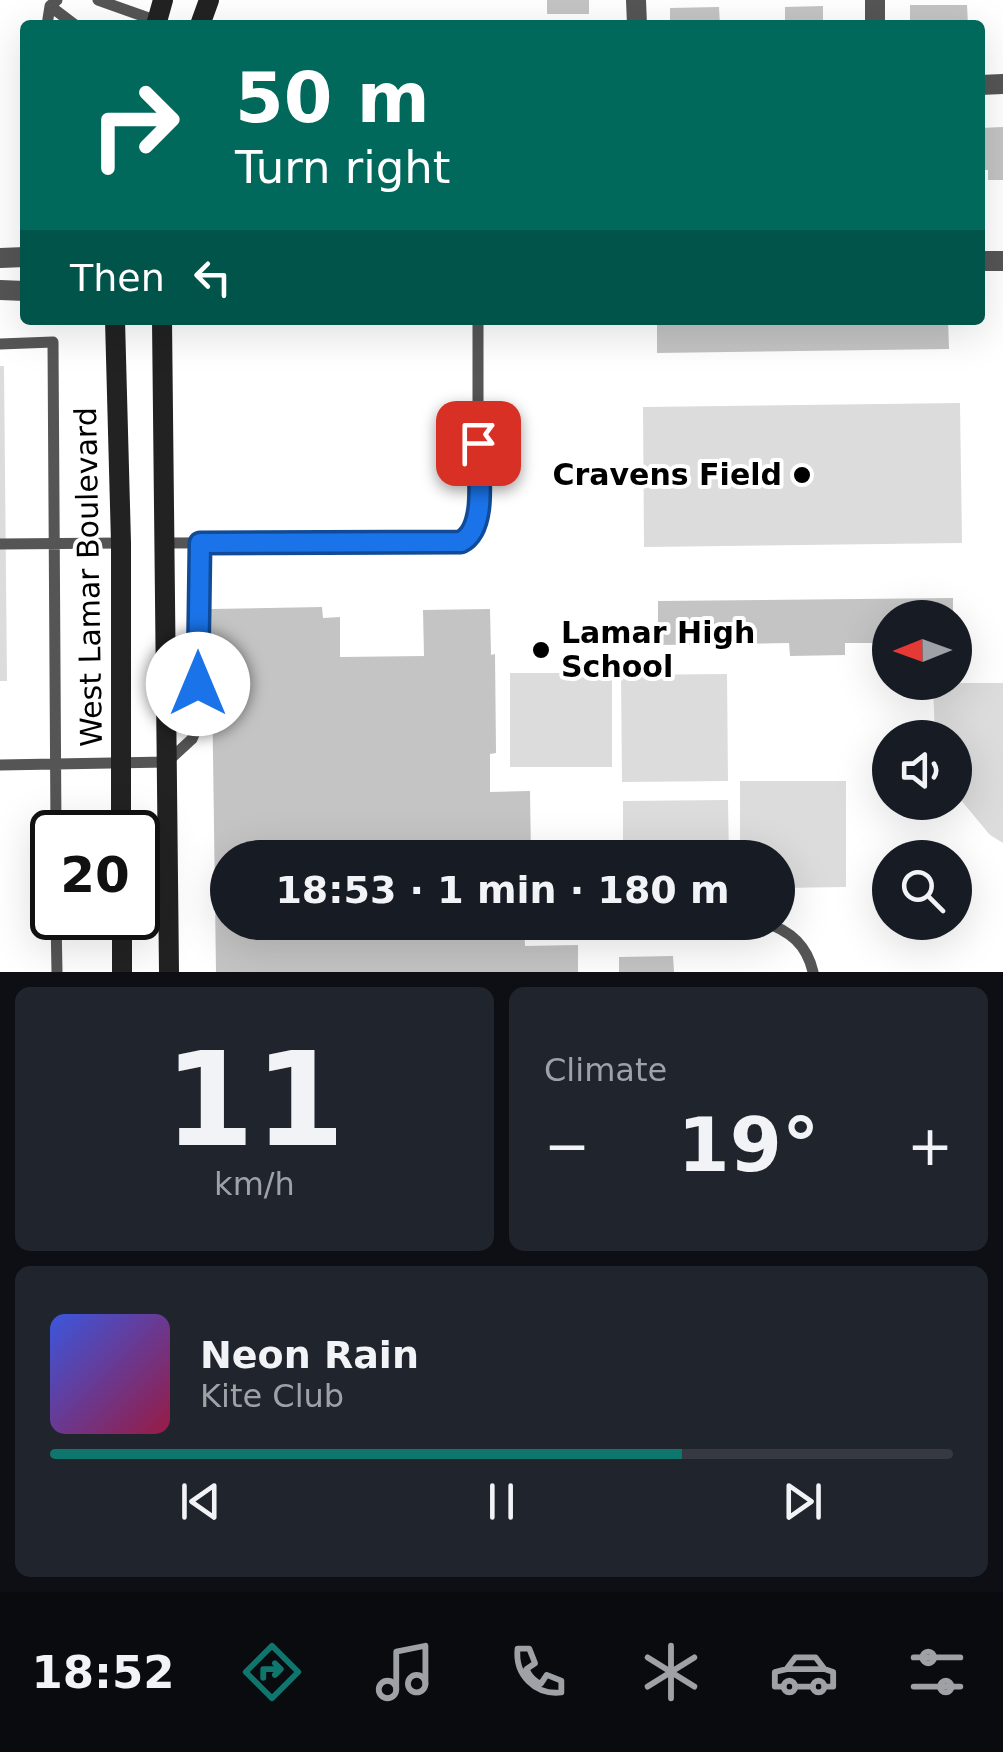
<!DOCTYPE html>
<meta charset="utf-8">
<style>
:root{--surface:#171b24;--page:#20242c;--text:#f1f3f6;--muted:#9ea1a6;--line:#363941;--accent:#0f766e}
body{margin:0;font-family:"DejaVu Sans",sans-serif;background:var(--page);color:var(--text);height:100vh;display:flex;flex-direction:column;font-size:38px;white-space:nowrap}
*{box-sizing:border-box;margin:0}
p{font-size:32px;color:var(--muted)}
.icon{flex:none;width:55px;height:55px;fill:none;stroke:currentColor;stroke-width:2;stroke-linecap:round;stroke-linejoin:round}
.map{position:relative;height:972px;overflow:hidden}
.sheet{display:flex;flex-direction:column;gap:15px;padding:15px;background:#0d0f14;flex:1}
.sheet>*{flex:none}
.banner{position:absolute;left:20px;top:20px;width:965px;height:305px;border-radius:10px;box-shadow:0 10px 40px #0002;background:#00695c;color:#fff;overflow:hidden}
.needle{width:65px;rotate:269deg}
.buttons{position:absolute;left:872px;top:600px;display:grid;gap:20px}
.buttons a{display:grid;place-items:center;width:100px;height:100px;border-radius:50%;background:var(--surface);box-shadow:0 10px 40px #0002;font-size:50px}
.speed{position:absolute;left:30px;top:810px;display:flex;gap:20px;font-size:50px;font-weight:700;text-align:center}
.speed>*{display:grid;place-content:center;width:130px;height:130px;border-radius:50%;background:var(--surface);box-shadow:0 10px 40px #0002;line-height:1}
.speed .limit{border:5px solid #111;border-radius:15px;background:#fff;color:#111}
.pin{position:absolute;display:grid;place-items:center;width:85px;height:85px;color:#fff;margin:-42px;border-radius:20px;box-shadow:0 5px 15px #0006}
.me{position:absolute;width:110px;margin:-55px;rotate:0deg;stroke-linejoin:round;filter:drop-shadow(0 0 8px #0008)}
.turn{display:flex;align-items:center;gap:35px;height:210px;padding:0 50px;font-size:45px}
.turn .icon{width:130px;height:130px;stroke-width:2.5}
.turn b{display:block;font-size:70px;line-height:85px}
.then{display:flex;align-items:center;height:95px;padding:0 50px;background:#0003;gap:20px;font-size:38px}
.big{font-size:75px;font-weight:800;line-height:1.1}
.sheet .tile{flex:1;display:flex;flex-direction:column;justify-content:center;gap:15px;min-width:0;padding:0 35px;border-radius:15px;background:var(--page)}
.sheet .dial{align-items:center;gap:0}
.dial b{font-size:130px;line-height:1}
.song{display:flex;align-items:center;gap:30px}
.cover{width:120px;height:120px;border-radius:15px;background:linear-gradient(135deg,hsl(230 70% 55%),hsl(340 70% 35%))}
.played{height:10px;border-radius:5px;background:linear-gradient(90deg,var(--accent) 70%,var(--line) 70%)}
.keys{display:flex;justify-content:space-around;direction:ltr}
.heat{display:flex;justify-content:space-between;align-items:center;font-size:55px;direction:ltr}
.sheet .tiles{flex:1;display:grid;gap:15px;grid-template-columns:1fr 1fr}
.tile:last-child{grid-column:span 2}
.trip{position:absolute;left:210px;top:840px;width:585px;height:100px;border-radius:50px;background:var(--surface);box-shadow:0 10px 40px #0002;font-weight:800;line-height:100px;text-align:center}
.menu{display:flex;height:160px;justify-content:space-around;align-items:center;background:#090b0e;color:var(--muted)}
.menu .icon{width:70px;height:70px}
.menu .selected{color:var(--accent)}
.menu b{font-size:45px;color:var(--text)}
.map>svg:first-child{display:block}
.green{fill:#dcdcdc}
.building{fill:#c4c4c4}
.lines{fill:none;stroke-linecap:round;stroke-linejoin:round}
.service{stroke:#555;stroke-width:11}
.minor{stroke:#555;stroke-width:20}
.tertiary{stroke:#555;stroke-width:20}
.secondary{stroke:#222;stroke-width:20}
.route-casing{stroke:#114b97;stroke-width:25}
.route{stroke:#1a73e8;stroke-width:18}
.poi-dot{fill:#000;stroke:#fff;stroke-width:4}
.labels{text-anchor:middle;stroke-width:8;stroke-linejoin:round;paint-order:stroke}
.poi-label{font-size:30px;font-weight:bold;fill:#000;stroke:#fff;text-anchor:end}
.street-label{font-size:30px;fill:#000;stroke:#fff}
</style>
<div class="map">
<svg width="1003" height="972" viewBox="0 0 1003 972">
<rect width="100%" height="100%" fill="#fff"/>
<path class="green" d="M0,366H4L7,681H0Z
M960,403L962,543L644,547L643,407Z
M510,673H612V767H510Z
M727,674L728,781L622,782L621,675Z
M933,683H1003V843L990,835L955,793V738L935,737Z
M740,781H846V887L778,888V858L740,857Z
M728,800L729,857H623V801Z"/>
<path class="building" d="M547,0H589V14H547Z
M910,5H967L968,25H910Z
M823,6V25H785V7Z
M719,7L720,25H670V8Z
M1003,127V180H988V170H980V128Z
M657,320H948L949,349L657,353Z
M953,598V618H890V643H845V655L790,656L789,643L658,645V601Z
M322,607L323,618L340,617V657L424,656L423,610L490,609L491,655L495,654L496,753L490,754V792L530,791L531,858H228V922H524L525,946L578,945V972H216L211,609Z
M673,956L674,972H619V957Z"/>
<g class="lines">
<path class="service" d="M98,0L157,21
M50,6L75,25
M47,25L50,6L57,0
M0,344L53,342L56,832
M165,543L453,542C469,541 477,532 478,516V320
M0,544L121,543
M0,765L167,762L192,739L199,723L200,543
M56,918L57,972
M763,922C790,930 807,945 813,972
M536,927L725,922"/>
<path class="minor" d="M636,0L637,25
M875,25V0
M980,85L1003,84"/>
<path class="tertiary" d="M0,258L25,257
M980,261H1003
M0,290L25,291"/>
<path class="secondary" d="M156,25L163,0
M200,25L209,0
M115,320L121,543V832
M162,320L169,972
M122,918V972"/>
</g>
<g class="lines">
<g class="route-casing">
<path id="route" d="M198,684L200,543L461,542C488,528 478,471 478,443"/>
</g>
<use href="#route" class="route"/>
</g>
<g class="poi-dot">
<circle cx="802" cy="475" r="10"/>
<circle cx="541" cy="650" r="10"/>
</g>
<g class="labels">
<g class="poi-label">
<text x="782" y="485">Cravens Field</text>
<text x="561" y="643" text-anchor="start">Lamar High<tspan x="561" dy="34">School</tspan></text>
</g>
<g class="street-label">
<text transform="translate(89 577) rotate(-91)" y="10">West Lamar Boulevard</text>
</g>
</g>
</svg>
<div class="buttons">
<a><svg class="needle" viewBox="-14 -14 28 28"><path d="M0-13l5 13h-10z" fill="#e53935"/><path d="M0 13l5-13h-10z" fill="#9ea1a6"/></svg></a>
<a><svg class="icon" aria-label="sound" viewBox="0 0 24 24"><path d="M4 9h4l5-4v14l-5-4H4zM17 9q2 3 0 6"/></svg></a>
<a><svg class="icon" aria-label="search" viewBox="0 0 24 24"><circle cx="10" cy="10" r="6"/><path d="M15 15l6 6"/></svg></a>
</div>
<div class="speed"><div class="limit">20</div></div>
<div class="pin" style="left:478px;top:443px;background:#d93025"><svg class="icon" aria-label="arrive" viewBox="0 0 24 24"><path d="M6 21V4h12l-3 4 3 4H6"/></svg></div>
<svg class="me" style="left:198px;top:684px" viewBox="-20 -20 40 40"><circle r="19" fill="#fff"/><path d="M0-13L10 11 0 6-10 11z" fill="#1a73e8"/></svg>
<div class="trip">18:53 · 1 min · 180 m</div>
<div class="banner">
<div class="turn"><svg class="icon" aria-label="right" viewBox="0 0 24 24"><path d="M7 20v-9h11M14 6l5 5-5 5"/></svg><div><b>50 m</b>Turn right</div></div>
<div class="then">Then<svg class="icon" aria-label="left" viewBox="0 0 24 24"><path d="M17 20v-9H6M10 6l-5 5 5 5"/></svg></div>
</div>
</div>
<section class="sheet">
<div class="tiles">
<div class="tile dial"><b>11</b><p>km/h</p></div>
<div class="tile"><p>Climate</p>
<div class="heat"><a>−</a><b class="big">19°</b><a>+</a></div>
</div>
<div class="tile">
<div class="song"><i class="cover"></i><div><b>Neon Rain</b><p>Kite Club</p></div></div>
<div class="played"></div>
<div class="keys"><svg class="icon" aria-label="previous" viewBox="0 0 24 24"><path d="M18 5L8 12l10 7zM5 5v14"/></svg><svg class="icon" aria-label="pause" viewBox="0 0 24 24"><path d="M8 5v14M16 5v14"/></svg><svg class="icon" aria-label="next" viewBox="0 0 24 24"><path d="M6 5l10 7-10 7zM19 5v14"/></svg></div>
</div>
</div>
</section>
<nav class="menu">
<b>18:52</b>
<svg class="icon selected" aria-label="directions" viewBox="0 0 24 24"><path d="M12 3l9 9-9 9-9-9zM9 14v-3h6M13 9l2 2-2 2"/></svg>
<svg class="icon" aria-label="music" viewBox="0 0 24 24"><path d="M9 18V5l10-2v13"/><circle cx="6" cy="18" r="3"/><circle cx="16" cy="16" r="3"/></svg>
<svg class="icon" aria-label="phone" viewBox="0 0 24 24"><path d="M5 4h4l2 5-3 2q2 4 5 5l2-3 5 2v4C11 20 4 13 5 4z"/></svg>
<svg class="icon" aria-label="climate" viewBox="0 0 24 24"><path d="M12 3v18M4 7l16 10M4 17L20 7"/></svg>
<svg class="icon" aria-label="car" viewBox="0 0 24 24"><path d="M5 17H2v-5l4-1 3-4h7l3 4 3 1v5h-3M9 17h6M6 11h13"/><circle cx="7" cy="17" r="2"/><circle cx="17" cy="17" r="2"/></svg>
<svg class="icon" aria-label="filters" viewBox="0 0 24 24"><path d="M4 7h16M4 17h16"/><circle cx="9" cy="7" r="2"/><circle cx="15" cy="17" r="2"/></svg>
</nav>
